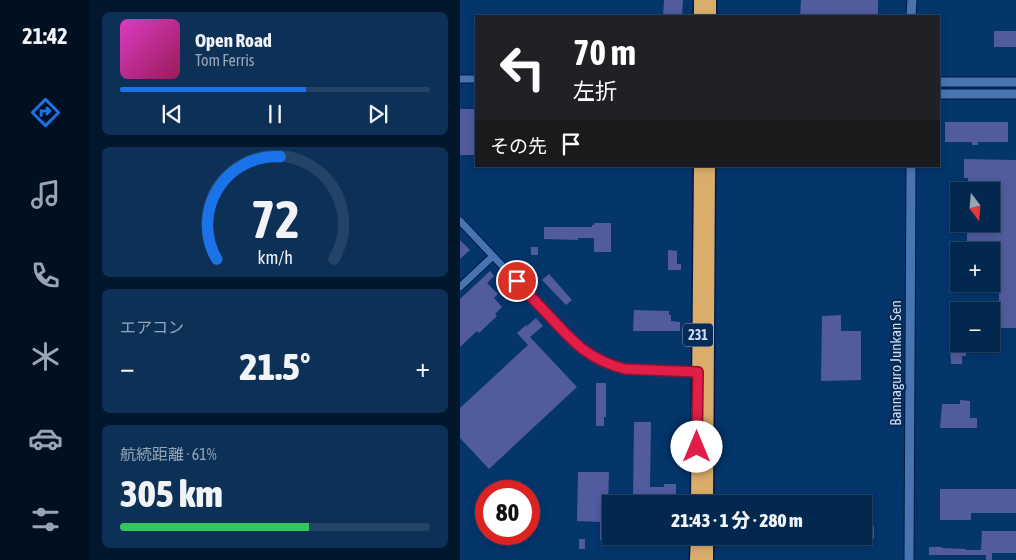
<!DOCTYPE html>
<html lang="ja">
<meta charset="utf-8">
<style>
:root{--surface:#032850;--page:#0d3057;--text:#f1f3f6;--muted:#97a6b7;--line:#244467;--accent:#1a73e8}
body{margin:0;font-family:"Asap Condensed","Noto Sans JP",sans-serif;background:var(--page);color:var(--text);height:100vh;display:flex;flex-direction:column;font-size:19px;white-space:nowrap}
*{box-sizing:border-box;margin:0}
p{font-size:16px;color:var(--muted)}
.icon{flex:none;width:28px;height:28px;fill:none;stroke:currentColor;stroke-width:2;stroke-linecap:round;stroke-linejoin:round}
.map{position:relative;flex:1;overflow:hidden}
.details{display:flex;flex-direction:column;gap:12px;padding:12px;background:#02162c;width:370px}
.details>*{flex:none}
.banner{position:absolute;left:15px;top:15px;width:465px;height:152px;border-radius:0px;box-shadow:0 2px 8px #0003,0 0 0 1px var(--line);background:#202124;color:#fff;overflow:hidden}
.needle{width:32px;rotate:164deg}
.fabs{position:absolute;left:490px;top:182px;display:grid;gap:10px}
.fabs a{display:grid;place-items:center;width:50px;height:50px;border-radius:0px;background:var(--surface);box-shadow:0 2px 8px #0003,0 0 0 1px var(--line);font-size:25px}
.speed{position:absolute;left:15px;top:480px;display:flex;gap:10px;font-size:25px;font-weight:700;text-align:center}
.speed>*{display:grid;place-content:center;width:65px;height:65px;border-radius:50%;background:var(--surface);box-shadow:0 2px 8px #0003,0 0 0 1px var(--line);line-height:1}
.speed .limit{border:8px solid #d22;background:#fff;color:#111}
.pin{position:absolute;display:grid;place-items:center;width:42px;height:42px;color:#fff;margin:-21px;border:2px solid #fff;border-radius:50%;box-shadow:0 1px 5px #0007}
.me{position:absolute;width:55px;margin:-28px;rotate:0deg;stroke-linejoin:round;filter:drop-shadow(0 0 4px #0008)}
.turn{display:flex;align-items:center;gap:18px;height:105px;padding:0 15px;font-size:22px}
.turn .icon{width:65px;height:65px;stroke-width:2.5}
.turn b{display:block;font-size:35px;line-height:42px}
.then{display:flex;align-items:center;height:48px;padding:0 15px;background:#0003;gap:10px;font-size:19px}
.big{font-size:38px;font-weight:800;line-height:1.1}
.details .card{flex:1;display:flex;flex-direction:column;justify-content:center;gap:8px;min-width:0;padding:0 18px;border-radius:8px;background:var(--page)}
.details .dial{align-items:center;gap:0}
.dial svg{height:130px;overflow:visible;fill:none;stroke:var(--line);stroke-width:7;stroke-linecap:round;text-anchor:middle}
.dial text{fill:var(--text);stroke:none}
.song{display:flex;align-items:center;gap:15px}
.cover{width:60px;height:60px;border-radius:8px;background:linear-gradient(135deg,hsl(310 70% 55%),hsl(330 70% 35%))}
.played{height:5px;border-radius:2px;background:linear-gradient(90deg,var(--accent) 60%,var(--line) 60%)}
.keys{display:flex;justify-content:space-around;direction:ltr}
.heat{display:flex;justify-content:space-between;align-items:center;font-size:28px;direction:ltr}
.charge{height:8px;border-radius:4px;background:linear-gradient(90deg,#34c759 61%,var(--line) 0)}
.trip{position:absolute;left:142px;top:495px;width:270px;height:50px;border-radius:0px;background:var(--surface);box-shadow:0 2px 8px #0003,0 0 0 1px var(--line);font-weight:800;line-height:50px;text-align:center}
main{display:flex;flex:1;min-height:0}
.menu{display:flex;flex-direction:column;width:90px;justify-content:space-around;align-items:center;background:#011020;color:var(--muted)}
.menu .icon{width:35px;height:35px}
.menu .on{color:var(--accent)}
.menu b{font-size:22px;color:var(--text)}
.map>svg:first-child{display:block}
.building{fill:#515b9d}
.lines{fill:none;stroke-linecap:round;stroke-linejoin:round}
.street-casing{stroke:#001c44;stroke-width:9}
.secondary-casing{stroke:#001c44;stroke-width:11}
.highway-casing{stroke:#001c44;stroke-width:15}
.street{stroke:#4875b1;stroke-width:7}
.secondary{stroke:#4875b1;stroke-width:9}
.highway{stroke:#dbad6b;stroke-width:12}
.route-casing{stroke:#92132f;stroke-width:12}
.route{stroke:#e11d48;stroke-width:9}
.labels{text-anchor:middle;stroke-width:5;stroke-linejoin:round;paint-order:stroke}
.shield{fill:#082b55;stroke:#90a9c8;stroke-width:1}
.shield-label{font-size:14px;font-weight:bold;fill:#cbdffa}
.street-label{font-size:15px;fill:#cbdffa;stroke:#082b55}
</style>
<main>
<nav class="menu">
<b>21:42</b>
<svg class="icon on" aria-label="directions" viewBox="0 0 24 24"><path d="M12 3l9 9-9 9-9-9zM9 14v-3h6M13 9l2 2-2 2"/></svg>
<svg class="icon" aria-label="music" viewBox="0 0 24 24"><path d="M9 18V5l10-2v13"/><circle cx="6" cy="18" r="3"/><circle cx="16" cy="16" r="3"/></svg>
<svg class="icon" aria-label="phone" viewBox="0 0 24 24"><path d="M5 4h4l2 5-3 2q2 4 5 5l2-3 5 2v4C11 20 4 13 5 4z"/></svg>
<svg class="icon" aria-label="climate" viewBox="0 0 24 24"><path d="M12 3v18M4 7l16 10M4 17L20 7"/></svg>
<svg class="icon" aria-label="car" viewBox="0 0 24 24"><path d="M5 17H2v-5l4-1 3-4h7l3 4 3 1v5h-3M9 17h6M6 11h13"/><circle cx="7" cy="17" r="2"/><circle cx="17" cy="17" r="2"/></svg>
<svg class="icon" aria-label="filters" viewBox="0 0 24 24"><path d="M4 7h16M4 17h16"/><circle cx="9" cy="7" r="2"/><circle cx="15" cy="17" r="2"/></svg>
</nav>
<section class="details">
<div class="card">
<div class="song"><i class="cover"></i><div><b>Open Road</b><p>Tom Ferris</p></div></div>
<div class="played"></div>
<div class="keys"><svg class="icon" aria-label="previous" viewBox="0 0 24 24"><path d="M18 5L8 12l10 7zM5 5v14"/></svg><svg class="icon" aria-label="pause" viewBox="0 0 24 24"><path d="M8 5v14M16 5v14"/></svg><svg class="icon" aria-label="next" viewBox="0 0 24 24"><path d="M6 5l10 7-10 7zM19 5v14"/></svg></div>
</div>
<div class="card dial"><svg viewBox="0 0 100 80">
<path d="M14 69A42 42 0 1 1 86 69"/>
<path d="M14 69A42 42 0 0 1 53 6" stroke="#1a73e8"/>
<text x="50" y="56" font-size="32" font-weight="700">72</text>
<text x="50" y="72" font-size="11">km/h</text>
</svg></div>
<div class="card"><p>エアコン</p>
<div class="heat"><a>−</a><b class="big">21.5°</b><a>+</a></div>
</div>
<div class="card"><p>航続距離 · 61%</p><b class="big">305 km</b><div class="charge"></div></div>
</section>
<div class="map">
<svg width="556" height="560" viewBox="0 0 556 560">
<rect width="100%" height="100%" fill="#04356b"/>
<path class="building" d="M204,0H223L222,16H203Z
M341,0H418V16H340Z
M534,31H556V47H534Z
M0,109H16V155H0Z
M485,122H548V142H518V145H512V142H485Z
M504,159L556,160V328H539V279H531V251H507V224H531V191H508V178H504Z
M134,223H151V252H134V238H118V240L84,239V227H132V225H134Z
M0,240L10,250L0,259Z
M71,247H78V255H71Z
M208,250L217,251V264H221V270H208Z
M30,271L34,276L27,283L38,294L34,298L42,307L35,314L37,316L19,333L17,331L0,347V299Z
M89,274L112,300L106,305L82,280Z
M174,310L209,311V315H211V321L220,322V331H173Z
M381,315V331H401V380L361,381L362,316Z
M76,318L83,326L70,337L117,387L29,469L0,438V408L68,345L57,333L66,325L67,326Z
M490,343L507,344L506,356H502V364H491Z
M136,383H146V417H144V426H136Z
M500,400L510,401V418H517V428H480L482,404H500Z
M174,422H191L190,487H204V484H216V504H173Z
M118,472H149L147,540H140V522L117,521Z
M480,489H556V513H511V520H480Z
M404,526H414V539H404Z
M522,531H556V553H532V560H526V555H469V547H482V548L506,549V550H521Z
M119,539H125V549H119Z"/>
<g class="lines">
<g class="street-casing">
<path id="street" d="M0,79H16
M0,221L116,344C131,355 146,364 165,369L240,372
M0,287L33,256"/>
</g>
<g class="secondary-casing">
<path id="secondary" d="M451,16L452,0
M479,82H556
M479,94H556
M449,560L451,166"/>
</g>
<g class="highway-casing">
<path id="highway" d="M240,0V16
M250,0V16
M237,504L240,166
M247,504L249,166
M236,560L237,536
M247,560V536"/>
</g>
<use href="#street" class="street"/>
<use href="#secondary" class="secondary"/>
<use href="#highway" class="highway"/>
</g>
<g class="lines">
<g class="route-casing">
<path id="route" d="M57,281C68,294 80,306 92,319C115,344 130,360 165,369L238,372L237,447"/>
</g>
<use href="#route" class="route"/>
</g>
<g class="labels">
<rect class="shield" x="223" y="323.5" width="30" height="23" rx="4"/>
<g class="shield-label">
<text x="238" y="340">231</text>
</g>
<g class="street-label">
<text transform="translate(436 363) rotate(-90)" y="5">Bannaguro Junkan Sen</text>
</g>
</g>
</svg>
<div class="fabs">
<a><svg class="needle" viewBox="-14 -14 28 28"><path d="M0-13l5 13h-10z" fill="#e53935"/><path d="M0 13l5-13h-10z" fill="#97a6b7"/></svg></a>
<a>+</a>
<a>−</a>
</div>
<div class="speed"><div class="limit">80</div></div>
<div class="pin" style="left:57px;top:281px;background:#d93025"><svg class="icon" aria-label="arrive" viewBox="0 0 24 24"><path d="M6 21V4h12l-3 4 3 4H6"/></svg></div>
<svg class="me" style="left:237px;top:447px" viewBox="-20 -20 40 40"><circle r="19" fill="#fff"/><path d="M0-13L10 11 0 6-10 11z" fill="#e11d48"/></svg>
<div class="trip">21:43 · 1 分 · 280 m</div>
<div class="banner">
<div class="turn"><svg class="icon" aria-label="left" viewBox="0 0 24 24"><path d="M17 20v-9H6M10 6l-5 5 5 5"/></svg><div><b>70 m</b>左折</div></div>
<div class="then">その先<svg class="icon" aria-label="arrive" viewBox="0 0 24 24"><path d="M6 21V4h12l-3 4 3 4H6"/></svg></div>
</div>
</div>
</main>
